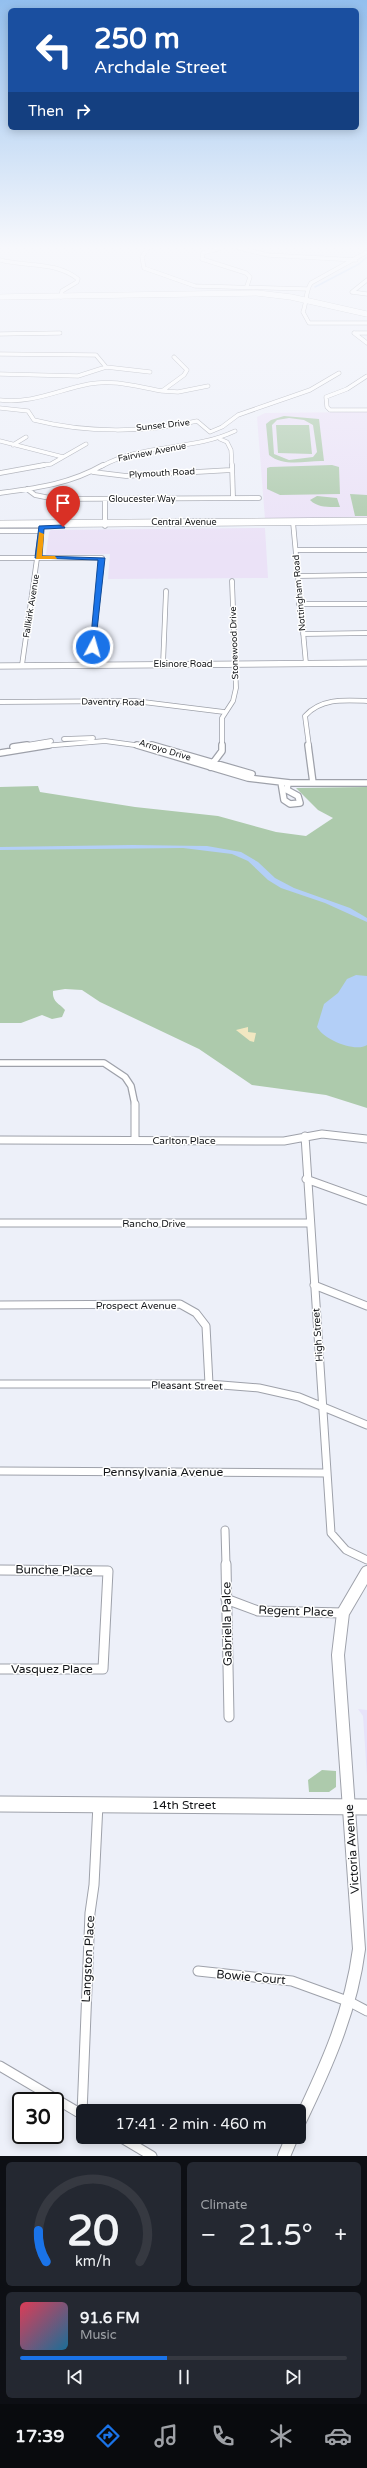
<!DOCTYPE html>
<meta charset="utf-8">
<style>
:root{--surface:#171b24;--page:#242831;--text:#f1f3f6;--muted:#9ea1a6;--line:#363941;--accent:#1a73e8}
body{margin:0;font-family:"Varela Round",sans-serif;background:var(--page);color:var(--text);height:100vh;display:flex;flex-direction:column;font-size:15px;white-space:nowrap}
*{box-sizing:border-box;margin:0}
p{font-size:13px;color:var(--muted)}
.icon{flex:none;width:22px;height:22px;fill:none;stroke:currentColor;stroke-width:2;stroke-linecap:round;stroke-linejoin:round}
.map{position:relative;height:2156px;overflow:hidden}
.drawer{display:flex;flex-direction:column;gap:6px;padding:6px;background:#0d0f14;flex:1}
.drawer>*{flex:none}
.banner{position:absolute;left:8px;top:8px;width:351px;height:122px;border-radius:6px;box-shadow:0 2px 10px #0003;background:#1a4fa0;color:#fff;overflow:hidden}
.speed{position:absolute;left:12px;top:2092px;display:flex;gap:8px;font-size:20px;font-weight:700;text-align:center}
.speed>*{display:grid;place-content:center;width:52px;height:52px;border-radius:50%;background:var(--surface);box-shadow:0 2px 10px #0003;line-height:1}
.speed .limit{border:2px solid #111;border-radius:6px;background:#fff;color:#111}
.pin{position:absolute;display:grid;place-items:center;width:34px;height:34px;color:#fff;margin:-41px -17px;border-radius:50% 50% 50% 0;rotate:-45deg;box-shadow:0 0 4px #0007}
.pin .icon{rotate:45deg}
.me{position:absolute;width:44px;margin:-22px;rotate:6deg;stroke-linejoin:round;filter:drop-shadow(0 0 3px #0008)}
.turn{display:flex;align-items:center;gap:14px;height:84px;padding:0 20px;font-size:18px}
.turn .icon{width:52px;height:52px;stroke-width:2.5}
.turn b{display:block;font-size:28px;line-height:34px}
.then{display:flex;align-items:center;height:38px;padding:0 20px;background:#0003;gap:8px;font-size:15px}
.big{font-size:30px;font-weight:600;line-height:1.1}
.drawer .tile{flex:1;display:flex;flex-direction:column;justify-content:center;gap:6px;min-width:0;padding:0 14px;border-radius:6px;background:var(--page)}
.drawer .dial{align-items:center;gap:0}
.dial svg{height:104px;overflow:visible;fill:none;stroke:var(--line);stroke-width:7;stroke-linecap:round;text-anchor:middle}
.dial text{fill:var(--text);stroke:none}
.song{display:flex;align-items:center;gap:12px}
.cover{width:48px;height:48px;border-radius:6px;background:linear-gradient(135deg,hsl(350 70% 55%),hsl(200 70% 35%))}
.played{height:4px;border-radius:2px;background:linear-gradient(90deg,var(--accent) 45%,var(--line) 45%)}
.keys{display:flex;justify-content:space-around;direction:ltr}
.heat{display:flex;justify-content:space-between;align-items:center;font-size:22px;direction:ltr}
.drawer .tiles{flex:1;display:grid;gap:6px;grid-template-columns:1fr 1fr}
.tile:last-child{grid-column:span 2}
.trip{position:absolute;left:76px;top:2104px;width:230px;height:40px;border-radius:6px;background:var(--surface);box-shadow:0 2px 10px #0003;font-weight:600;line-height:40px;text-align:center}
.tab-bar{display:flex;height:64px;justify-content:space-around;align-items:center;background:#090b0e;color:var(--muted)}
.tab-bar .icon{width:28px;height:28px}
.tab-bar .active{color:var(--accent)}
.tab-bar b{font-size:18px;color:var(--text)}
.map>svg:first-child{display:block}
.commercial{fill:#e7e3f9}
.education{fill:#ebe2f7}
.green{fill:#adcaac;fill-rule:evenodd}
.sand{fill:#f1e7c1}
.water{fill:#b3cff7}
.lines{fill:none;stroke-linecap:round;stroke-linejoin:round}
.stream{stroke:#b3cff7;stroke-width:1.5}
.minor-far4-casing{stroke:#9ea1aa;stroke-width:4.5}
.minor-far3-casing{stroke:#9ea1aa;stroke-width:5.5}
.minor-far2-casing{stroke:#9ea1aa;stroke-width:8}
.minor-far1-casing{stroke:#9ea1aa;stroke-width:9}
.minor-casing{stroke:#9ea1aa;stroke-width:11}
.tertiary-far1-casing{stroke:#9ea1aa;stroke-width:7}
.tertiary-casing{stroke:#9ea1aa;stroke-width:14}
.primary-far2-casing{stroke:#9ea1aa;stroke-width:6}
.primary-far1-casing{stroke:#9ea1aa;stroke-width:8}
.primary-casing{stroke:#9ea1aa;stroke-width:17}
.minor-far4{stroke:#fff;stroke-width:3.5}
.minor-far3{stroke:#fff;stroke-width:4}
.minor-far2{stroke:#fff;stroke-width:5.5}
.minor-far1{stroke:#fff;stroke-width:7}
.minor{stroke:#fff;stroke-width:9}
.tertiary-far1{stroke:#fff;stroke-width:5.5}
.tertiary{stroke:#fff;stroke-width:12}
.primary-far2{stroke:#fff;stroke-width:5.5}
.primary-far1{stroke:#fff;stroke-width:7}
.primary{stroke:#fff;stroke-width:15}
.route{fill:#1a73e8;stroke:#114b97}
.slow{fill:#f59e0b}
.labels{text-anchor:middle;stroke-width:3;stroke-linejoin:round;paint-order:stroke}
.far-street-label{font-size:9px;fill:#131518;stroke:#fff}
.street-label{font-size:10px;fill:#131518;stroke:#fff}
.near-street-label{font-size:12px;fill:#131518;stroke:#fff}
</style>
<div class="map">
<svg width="367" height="2156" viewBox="0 0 367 2156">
<rect width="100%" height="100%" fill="#edf0f9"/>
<path class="commercial" d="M358,1709L367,1710V1776L363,1716Z"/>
<path class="education" d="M367,412V518L265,519L257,417L265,413Z
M265,528L268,578L108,579L110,554L46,555L49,532L51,530Z"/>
<path class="green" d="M284,416L319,419L324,461C308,460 285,468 269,455L266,424L271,420ZM289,418L304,420L313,425L317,452L313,457L289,460L274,454L272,425L277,420Z
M276,425H309L312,454L278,453Z
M332,465L339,467L340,494L280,495L267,489V468L270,467Z
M350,494L367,495V516H355Z
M317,496L337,498L340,507C329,507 318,508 310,500Z
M38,786L40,792L135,807L218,816L276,832L306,836L333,818L318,810L296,788L367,787V1108L326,1095L252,1085L199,1049L100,1002L82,990L65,989L53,991C52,1002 59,1003 65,1010L62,1017L52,1019L42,1015L21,1023H0V787Z
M322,1770L336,1771V1787L329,1792H309L308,1780Z"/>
<path class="sand" d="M248,1027V1032L256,1033L254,1042L250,1041L236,1030Z"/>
<path class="water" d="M132,845L207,846L241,852L258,862L275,878L294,888L350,908L367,918V922L325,903L281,888L268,880L248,861L232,854L183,848L0,850V847Z
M356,975L367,976V1045C355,1053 323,1039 317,1027L324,1004L338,993L347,979Z"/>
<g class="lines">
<path class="stream" d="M315,287L359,264L367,257"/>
<g class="minor-far4-casing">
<path id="minor-far4" d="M148,248L142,257L144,268L195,286L307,289
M221,248L203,253L202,259L246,273L250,277L247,286
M239,248L268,255L356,260
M367,252L311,283C305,292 307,302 303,312L309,323H367
M0,260C27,267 55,261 78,279L77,282L62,291L61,297
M352,292L367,280
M352,292L367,294
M354,333L367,343
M354,333H367
M0,334L60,333
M0,354L96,355L106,367
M0,374L78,376L106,367L150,372
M367,376L347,389L326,397L327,407L330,410H367
M162,391L178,392L208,386
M0,400C32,404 58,390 89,384C114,379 138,387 162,391L184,375L187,370L174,357
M0,408L28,411L34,420C85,433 146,433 197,421L210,432L222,427L238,415L310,390L339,373
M220,439L227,442L231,450L232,466
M0,441L63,457
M13,445L26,437
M39,466L51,464L86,444
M102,466C143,443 193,451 235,431"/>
</g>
<g class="minor-far3-casing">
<path id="minor-far3" d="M232,465L233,498
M93,472L126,476L231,470
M0,473L44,465
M27,489L35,495L55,499L259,498
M0,493C37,488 70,484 103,465
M105,499V526
M293,522L306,664
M0,531H41
M296,550H367
M0,558H102L91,664
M297,576L367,575
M299,604H367
M303,634L367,633
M163,664L166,591
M22,665L42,523
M0,702L135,701L224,712
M64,739L93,738
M152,745L154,746
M21,746L51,741
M43,746L105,741L142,746
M222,746V718L233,701L236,688L232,581
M309,746L305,716C321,698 344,700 367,701"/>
</g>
<g class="minor-far2-casing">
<path id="minor-far2" d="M137,745L248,778L290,783H367
M152,745L252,774
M308,745L313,783
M13,747L27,745
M0,753L49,745
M210,767L222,751V745
M281,782L284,800L290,804L300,803L298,796L287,790L288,783
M0,1063H104L125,1077L131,1086L135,1105"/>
</g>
<g class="minor-far1-casing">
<path id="minor-far1" d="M305,1136L331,1533L346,1550L367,1560
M0,1140L284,1141L322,1134L367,1139
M135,1140V1104
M306,1179L367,1201
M0,1223H309
M314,1285L367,1306
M0,1305L180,1304L196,1313L206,1326L209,1384
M0,1384H209L259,1388L299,1397L367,1425
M0,1471L325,1473
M225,1530L226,1565"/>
</g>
<g class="minor-casing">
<path id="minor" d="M226,1564L229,1717
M0,1570L108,1571L103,1669H0
M226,1599L258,1611L343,1613
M198,1971L292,1981L350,2002L367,2011
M0,2066L83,2115
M82,2114L90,1913L94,1885L98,1804
M120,2137L152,2156"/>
</g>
<g class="tertiary-far1-casing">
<path id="tertiary-far1" d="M0,666L367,663"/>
</g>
<g class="tertiary-casing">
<path id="tertiary" d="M299,2123C326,2067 351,2012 359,1949L338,1655L343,1613L367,1572
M284,2156L292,2137"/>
</g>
<g class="primary-far2-casing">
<path id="primary-far2" d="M0,297L257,293L291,297L367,314"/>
</g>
<g class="primary-far1-casing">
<path id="primary-far1" d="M0,524L367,521"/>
</g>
<g class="primary-casing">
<path id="primary" d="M0,1804L367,1807"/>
</g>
<use href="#minor-far4" class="minor-far4"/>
<use href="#minor-far3" class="minor-far3"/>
<use href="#minor-far2" class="minor-far2"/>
<use href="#minor-far1" class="minor-far1"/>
<use href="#minor" class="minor"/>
<use href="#tertiary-far1" class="tertiary-far1"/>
<use href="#tertiary" class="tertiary"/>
<use href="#primary-far2" class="primary-far2"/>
<use href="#primary-far1" class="primary-far1"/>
<use href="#primary" class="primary"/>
</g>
<linearGradient id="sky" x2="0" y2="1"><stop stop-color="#93bfee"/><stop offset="0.45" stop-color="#f7f8fc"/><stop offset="1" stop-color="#f7f8fc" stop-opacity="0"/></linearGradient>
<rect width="367" height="550" fill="url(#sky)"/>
<path class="route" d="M63,525L65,528L44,529L42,556L105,558L95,648L90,647L98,560L35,558L39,526Z"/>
<path class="slow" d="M39,532L44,534L42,556H55L57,559H36Z"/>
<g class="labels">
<g class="far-street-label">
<text transform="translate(163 425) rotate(-6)" y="3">Sunset Drive</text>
<text transform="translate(152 452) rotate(-11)" y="3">Fairview Avenue</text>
<text transform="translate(162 473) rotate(-3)" y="3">Plymouth Road</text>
<text x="142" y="502">Gloucester Way</text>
<text x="184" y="525">Central Avenue</text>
<text transform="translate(299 593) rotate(-95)" y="3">Nottingham Road</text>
<text transform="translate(31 606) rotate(-81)" y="3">Fallkirk Avenue</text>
<text transform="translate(234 643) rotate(-92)" y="3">Stonewood Drive</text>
<text x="183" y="667">Elsinore Road</text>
<text transform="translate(113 702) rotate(1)" y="3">Daventry Road</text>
<text transform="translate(165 750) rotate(17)" y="3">Arroyo Drive</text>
</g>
<g class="street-label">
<text x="184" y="1144">Carlton Place</text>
<text x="154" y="1227">Rancho Drive</text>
<text x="136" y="1309">Prospect Avenue</text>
<text transform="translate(317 1335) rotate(-94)" y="4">High Street</text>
<text transform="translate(187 1385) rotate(1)" y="4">Pleasant Street</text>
</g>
<g class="near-street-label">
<text x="163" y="1476">Pennsylvania Avenue</text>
<text transform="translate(54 1570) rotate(1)" y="4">Bunche Place</text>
<text transform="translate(296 1611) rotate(2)" y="4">Regent Place</text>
<text transform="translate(227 1624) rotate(-91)" y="4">Gabriella Palce</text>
<text x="52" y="1673">Vasquez Place</text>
<text x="184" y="1809">14th Street</text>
<text transform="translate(352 1849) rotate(-94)" y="4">Victoria Avenue</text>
<text transform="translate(88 1959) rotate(-87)" y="4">Langston Place</text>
<text transform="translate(251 1977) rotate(5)" y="4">Bowie Court</text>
</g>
</g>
</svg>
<div class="speed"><div class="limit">30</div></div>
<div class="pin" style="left:63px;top:527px;background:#d93025"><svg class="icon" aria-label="arrive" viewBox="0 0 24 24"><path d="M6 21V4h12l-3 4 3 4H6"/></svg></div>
<svg class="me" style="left:93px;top:647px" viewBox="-20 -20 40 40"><circle r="17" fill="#1a73e8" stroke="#fff" stroke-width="3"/><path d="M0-11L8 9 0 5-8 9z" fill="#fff"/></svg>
<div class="trip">17:41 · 2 min · 460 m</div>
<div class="banner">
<div class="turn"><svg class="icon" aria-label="left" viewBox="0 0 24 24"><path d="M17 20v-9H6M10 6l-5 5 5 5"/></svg><div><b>250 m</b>Archdale Street</div></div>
<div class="then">Then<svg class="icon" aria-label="right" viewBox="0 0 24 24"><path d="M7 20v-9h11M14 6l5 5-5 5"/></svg></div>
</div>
</div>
<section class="drawer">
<div class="tiles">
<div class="tile dial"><svg viewBox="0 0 100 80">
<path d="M14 69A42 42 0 1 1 86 69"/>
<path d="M14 69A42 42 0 0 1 8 45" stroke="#1a73e8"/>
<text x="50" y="56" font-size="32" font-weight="700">20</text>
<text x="50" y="72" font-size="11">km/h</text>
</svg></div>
<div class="tile"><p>Climate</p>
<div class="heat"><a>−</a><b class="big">21.5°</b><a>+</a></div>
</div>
<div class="tile">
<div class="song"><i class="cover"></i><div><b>91.6 FM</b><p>Music</p></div></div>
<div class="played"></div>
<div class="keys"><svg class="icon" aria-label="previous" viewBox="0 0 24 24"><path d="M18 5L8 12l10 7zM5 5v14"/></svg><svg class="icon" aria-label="pause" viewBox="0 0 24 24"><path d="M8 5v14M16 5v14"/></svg><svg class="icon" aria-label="next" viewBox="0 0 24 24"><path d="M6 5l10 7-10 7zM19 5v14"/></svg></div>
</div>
</div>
</section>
<nav class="tab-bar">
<b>17:39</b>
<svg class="icon active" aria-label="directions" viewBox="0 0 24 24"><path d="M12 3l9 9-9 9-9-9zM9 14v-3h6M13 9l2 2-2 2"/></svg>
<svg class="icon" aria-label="music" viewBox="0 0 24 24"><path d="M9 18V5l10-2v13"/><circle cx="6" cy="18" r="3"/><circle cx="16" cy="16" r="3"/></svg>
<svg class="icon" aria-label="phone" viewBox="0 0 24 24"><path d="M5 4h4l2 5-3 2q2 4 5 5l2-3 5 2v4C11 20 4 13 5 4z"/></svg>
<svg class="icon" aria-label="climate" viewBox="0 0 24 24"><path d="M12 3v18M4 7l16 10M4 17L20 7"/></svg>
<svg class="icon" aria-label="car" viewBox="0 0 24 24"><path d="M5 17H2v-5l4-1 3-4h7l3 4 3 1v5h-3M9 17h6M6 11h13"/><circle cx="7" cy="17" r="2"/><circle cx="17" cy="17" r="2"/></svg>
</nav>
